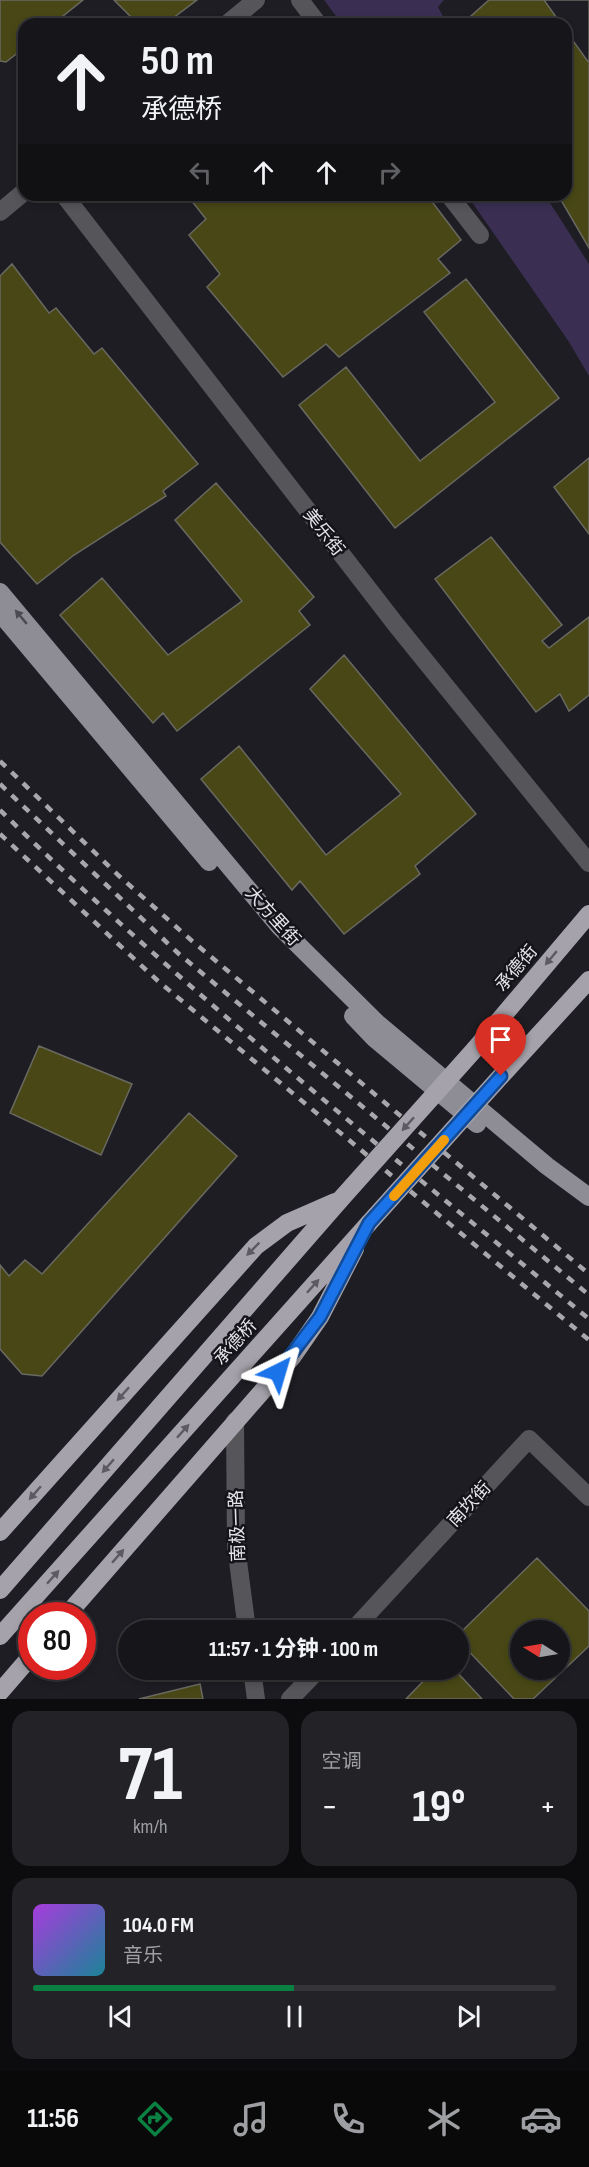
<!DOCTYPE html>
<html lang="zh">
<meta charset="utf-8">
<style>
:root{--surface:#16161a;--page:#232327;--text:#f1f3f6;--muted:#9e9fa2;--line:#353539;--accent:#0b8043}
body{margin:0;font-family:"Sofia Sans Condensed","Noto Sans SC",sans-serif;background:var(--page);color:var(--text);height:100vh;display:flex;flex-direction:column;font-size:22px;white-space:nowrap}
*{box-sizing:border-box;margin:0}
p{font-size:20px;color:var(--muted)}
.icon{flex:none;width:33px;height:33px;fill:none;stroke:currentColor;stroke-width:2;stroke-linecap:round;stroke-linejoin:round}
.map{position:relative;height:1699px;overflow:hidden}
.drawer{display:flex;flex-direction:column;gap:12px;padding:12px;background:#0c0c0e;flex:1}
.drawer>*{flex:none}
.banner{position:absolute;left:18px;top:18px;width:554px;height:183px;border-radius:18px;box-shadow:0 3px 9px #0003,0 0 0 2px var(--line);background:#16161a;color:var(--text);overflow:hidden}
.needle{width:39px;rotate:281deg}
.buttons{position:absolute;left:510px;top:1620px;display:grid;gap:12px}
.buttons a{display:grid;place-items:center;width:60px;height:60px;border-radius:50%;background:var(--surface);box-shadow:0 3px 9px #0003,0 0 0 2px var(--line);font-size:30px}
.speed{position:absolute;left:18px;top:1602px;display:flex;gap:12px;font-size:30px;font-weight:700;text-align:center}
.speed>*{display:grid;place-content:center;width:78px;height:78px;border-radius:50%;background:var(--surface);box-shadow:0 3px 9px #0003,0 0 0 2px var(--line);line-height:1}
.speed .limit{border:9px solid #d22;background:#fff;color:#111}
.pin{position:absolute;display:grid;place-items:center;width:51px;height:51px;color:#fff;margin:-62px -26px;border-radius:50% 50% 50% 0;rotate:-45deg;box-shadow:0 0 6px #0007}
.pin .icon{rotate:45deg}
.me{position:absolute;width:66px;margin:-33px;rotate:40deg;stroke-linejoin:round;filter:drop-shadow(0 0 4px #0008)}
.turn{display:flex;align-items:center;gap:21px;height:126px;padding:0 24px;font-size:27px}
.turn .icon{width:78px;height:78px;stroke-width:2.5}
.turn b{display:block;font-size:42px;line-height:51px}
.lanes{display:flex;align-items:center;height:57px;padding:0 24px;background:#0003;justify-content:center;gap:30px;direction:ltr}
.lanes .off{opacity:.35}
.big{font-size:45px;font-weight:700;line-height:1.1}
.drawer .card{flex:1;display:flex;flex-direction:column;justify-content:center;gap:9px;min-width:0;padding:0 21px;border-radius:18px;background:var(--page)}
.drawer .dial{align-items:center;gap:0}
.dial b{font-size:78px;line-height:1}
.song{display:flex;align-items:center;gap:18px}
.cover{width:72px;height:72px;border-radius:9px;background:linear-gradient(135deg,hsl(280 70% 55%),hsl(190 70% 35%))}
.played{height:6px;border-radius:3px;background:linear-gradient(90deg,var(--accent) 50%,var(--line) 50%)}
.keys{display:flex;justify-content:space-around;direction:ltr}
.heat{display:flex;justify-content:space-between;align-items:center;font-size:33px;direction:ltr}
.drawer .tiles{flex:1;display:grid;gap:12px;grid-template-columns:1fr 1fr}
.card:last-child{grid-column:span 2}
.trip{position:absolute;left:118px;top:1620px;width:351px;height:60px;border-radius:30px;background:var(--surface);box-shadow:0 3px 9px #0003,0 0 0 2px var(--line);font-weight:700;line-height:60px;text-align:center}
.menu{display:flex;height:96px;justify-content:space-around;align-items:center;background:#09090a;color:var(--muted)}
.menu .icon{width:42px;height:42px}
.menu .on{color:var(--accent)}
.menu b{font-size:27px;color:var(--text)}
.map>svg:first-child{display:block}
.green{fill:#3a2f52}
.building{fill:#484715;stroke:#696961;stroke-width:1.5;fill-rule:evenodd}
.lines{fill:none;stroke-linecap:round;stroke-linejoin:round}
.minor{stroke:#565559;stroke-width:18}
.major{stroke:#8e8c94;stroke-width:18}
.highway{stroke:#a5a2ab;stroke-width:18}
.rail{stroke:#a8a7ac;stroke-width:4.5;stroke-dasharray:8 8;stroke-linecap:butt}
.highway-bridge{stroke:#a5a2ab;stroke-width:18}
.oneway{fill:#4b4951}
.oneway2{fill:#5d5a62}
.route-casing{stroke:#114b97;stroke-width:15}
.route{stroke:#1a73e8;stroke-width:10}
.slow{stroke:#f59e0b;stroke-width:10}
.labels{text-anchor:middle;stroke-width:5;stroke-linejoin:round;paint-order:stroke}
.street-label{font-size:18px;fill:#e6e5ea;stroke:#15131a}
</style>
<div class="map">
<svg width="589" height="1699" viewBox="0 0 589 1699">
<rect width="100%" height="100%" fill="#1e1d23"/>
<path class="green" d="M324,0H444L438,7L447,24H342Z
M467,195H545L589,264V376L569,342Z"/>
<path class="building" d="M0,0H83L53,24H24V48L6,62L0,61Z
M114,0H197L165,24H138Z
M489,0H589V248L558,195H566V24H462Z
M544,0H589V63L566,31V24H561Z
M187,195H427L461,240L438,259L450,273L339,357L326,344L283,377L207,287L220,274L189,235L206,219Z
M12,264L49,313L56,308L94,354L102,348L198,464L163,491L166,496L74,555L37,584L0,542V276Z
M466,279L559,398L395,528L299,405L346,367L420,461L495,402L424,312Z
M589,458V534L554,487Z
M216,483L314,597L299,611L310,625L177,731L163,713L153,723L60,615L102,578L168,655L242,601L175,520Z
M491,537L562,625L542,641L549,648L589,617V695L569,711L560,694L536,712L435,579Z
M344,655L476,814L415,866L420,874L344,934L300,881L292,890L201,779L239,746L326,855L401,794L310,689Z
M39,1046L132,1084L101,1155L10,1113Z
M189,1113L237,1156L42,1376L22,1374L0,1349V1265L9,1276L25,1260L42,1274Z
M537,1558L589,1611V1646L533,1699H514L459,1641V1634ZM520,1630H560V1670H520Z
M434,1670H455L482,1699H406Z
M200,1684L203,1699H139Z"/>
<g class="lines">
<path class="minor" d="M300,0L318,24
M227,24L256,0
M64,195L397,626L589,863
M449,195L480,235
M0,212L24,192
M235,1421L236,1546L247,1630
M353,1630L529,1439L589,1497
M252,1670L256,1699
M290,1699L318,1670"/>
<path class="major" d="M0,592L279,926L377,1023L547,1166L589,1197
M0,613L209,862
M353,1016L374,1038L477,1124"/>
<path class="highway" d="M475,1049L589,914
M501,1076L589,980
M0,1532L256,1246L287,1223L335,1202
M0,1590L340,1200
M66,1616L293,1356L320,1317L355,1249
M0,1636L369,1223
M0,1692L32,1655"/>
<path class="rail" d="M0,761L118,875L191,940L589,1274
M0,784L179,954L589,1295
M0,810C185,992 389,1153 589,1319
M0,834L158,981L589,1340"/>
<path class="highway-bridge" d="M340,1200L475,1049
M369,1223L501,1076"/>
</g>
<defs><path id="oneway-solid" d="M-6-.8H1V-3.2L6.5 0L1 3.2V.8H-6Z" transform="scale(1.5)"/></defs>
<use class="oneway" href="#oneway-solid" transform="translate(21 617) rotate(-130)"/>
<g class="oneway2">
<use href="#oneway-solid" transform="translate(551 958) rotate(130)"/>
<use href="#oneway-solid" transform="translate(408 1124) rotate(132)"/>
<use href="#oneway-solid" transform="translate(253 1249) rotate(135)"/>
<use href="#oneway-solid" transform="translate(313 1286) rotate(-48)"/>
<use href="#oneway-solid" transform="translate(123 1394) rotate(132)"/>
<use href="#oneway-solid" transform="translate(183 1431) rotate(-48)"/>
<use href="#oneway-solid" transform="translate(108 1466) rotate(131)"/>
<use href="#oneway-solid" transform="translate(35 1493) rotate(131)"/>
<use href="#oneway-solid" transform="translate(118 1556) rotate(-49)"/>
<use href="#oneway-solid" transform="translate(53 1577) rotate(-48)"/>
</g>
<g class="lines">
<g class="route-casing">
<path id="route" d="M278,1372L320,1317L369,1223L501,1076"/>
</g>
<use href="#route" class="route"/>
<path class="slow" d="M394,1196L444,1140"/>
</g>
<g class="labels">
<g class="street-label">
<text transform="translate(324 532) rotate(52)" y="6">美乐街</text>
<text transform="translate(273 916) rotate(48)" y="6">大方里街</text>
<text transform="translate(516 968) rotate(-50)" y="6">承德街</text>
<text transform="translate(235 1342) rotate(-48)" y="6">承德桥</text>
<text transform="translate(469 1504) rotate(-47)" y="6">南坎街</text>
<text transform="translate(237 1526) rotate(-92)" y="6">南极一路</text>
</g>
</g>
</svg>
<div class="buttons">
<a><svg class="needle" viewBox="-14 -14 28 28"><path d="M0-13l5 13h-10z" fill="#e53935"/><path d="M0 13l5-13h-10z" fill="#9e9fa2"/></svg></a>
</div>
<div class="speed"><div class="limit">80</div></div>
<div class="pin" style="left:501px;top:1076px;background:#d93025"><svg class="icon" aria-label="arrive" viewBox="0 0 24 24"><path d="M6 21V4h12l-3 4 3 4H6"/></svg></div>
<svg class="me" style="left:278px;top:1372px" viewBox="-20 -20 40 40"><path d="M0-17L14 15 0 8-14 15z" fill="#1a73e8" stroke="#fff" stroke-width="4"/></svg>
<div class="trip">11:57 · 1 分钟 · 100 m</div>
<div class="banner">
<div class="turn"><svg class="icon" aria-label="ahead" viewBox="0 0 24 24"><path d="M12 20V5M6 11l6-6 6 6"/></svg><div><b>50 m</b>承德桥</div></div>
<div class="lanes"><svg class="icon off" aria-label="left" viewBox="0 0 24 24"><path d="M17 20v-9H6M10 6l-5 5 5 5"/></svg><svg class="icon" aria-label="ahead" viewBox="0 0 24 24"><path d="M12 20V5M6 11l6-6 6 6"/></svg><svg class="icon" aria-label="ahead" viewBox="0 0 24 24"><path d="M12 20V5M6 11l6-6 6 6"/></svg><svg class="icon off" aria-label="right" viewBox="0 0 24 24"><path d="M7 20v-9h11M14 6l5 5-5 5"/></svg></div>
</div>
</div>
<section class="drawer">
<div class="tiles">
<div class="card dial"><b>71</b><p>km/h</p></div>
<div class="card"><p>空调</p>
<div class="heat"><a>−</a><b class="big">19°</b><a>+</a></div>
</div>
<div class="card">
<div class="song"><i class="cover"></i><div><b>104.0 FM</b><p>音乐</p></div></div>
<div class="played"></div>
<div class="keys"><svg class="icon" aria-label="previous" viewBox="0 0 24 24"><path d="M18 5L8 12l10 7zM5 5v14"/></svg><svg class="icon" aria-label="pause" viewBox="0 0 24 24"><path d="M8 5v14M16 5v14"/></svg><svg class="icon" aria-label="next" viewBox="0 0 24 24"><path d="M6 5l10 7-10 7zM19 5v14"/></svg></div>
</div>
</div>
</section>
<nav class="menu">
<b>11:56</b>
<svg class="icon on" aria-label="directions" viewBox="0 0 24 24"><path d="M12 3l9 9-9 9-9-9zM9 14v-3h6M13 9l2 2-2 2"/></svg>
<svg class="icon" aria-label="music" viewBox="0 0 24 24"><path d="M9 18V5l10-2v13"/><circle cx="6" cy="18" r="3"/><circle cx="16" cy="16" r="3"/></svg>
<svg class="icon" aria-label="phone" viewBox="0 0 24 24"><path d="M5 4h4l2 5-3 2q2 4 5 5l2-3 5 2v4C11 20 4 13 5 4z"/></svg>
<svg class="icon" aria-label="climate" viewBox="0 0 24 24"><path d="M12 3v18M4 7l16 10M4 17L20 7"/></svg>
<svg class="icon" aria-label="car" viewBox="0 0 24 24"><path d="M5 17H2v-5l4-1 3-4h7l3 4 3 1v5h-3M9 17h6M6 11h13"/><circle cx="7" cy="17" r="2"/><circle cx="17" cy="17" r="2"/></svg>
</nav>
